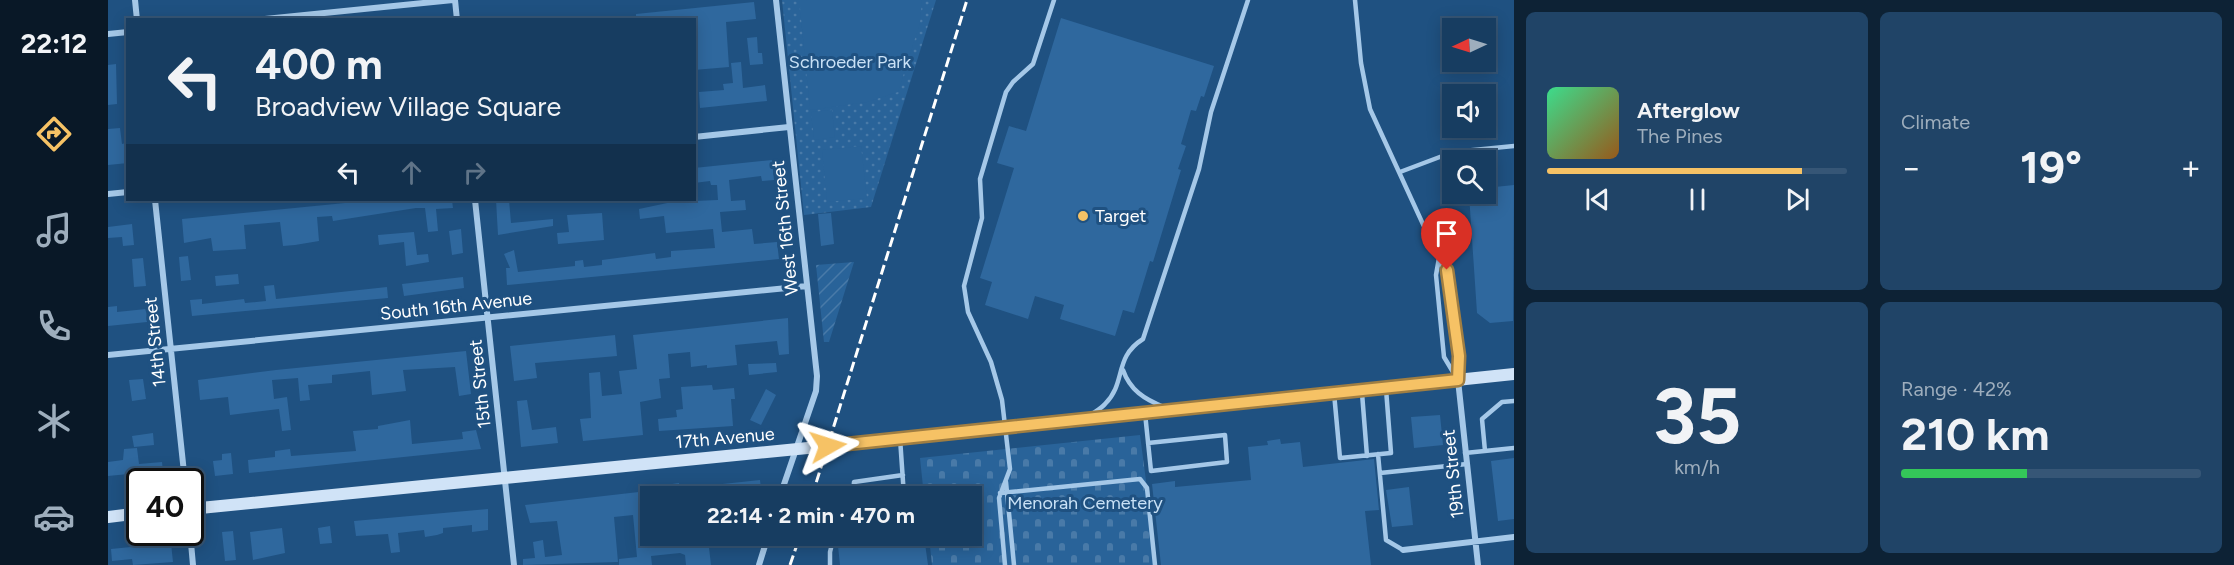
<!DOCTYPE html>
<meta charset="utf-8">
<style>
:root{--surface:#173d61;--page:#204467;--text:#f1f3f6;--muted:#9eaebd;--line:#365676;--accent:#f6c265}
body{margin:0;font-family:Figtree,sans-serif;background:var(--page);color:var(--text);height:100vh;display:flex;flex-direction:column;font-size:22px;white-space:nowrap}
*{box-sizing:border-box;margin:0}
p{font-size:20px;color:var(--muted)}
.icon{flex:none;width:33px;height:33px;fill:none;stroke:currentColor;stroke-width:2;stroke-linecap:round;stroke-linejoin:round}
.map{position:relative;flex:1;overflow:hidden}
.panel{display:flex;flex-direction:column;gap:12px;padding:12px;background:#0d2235;width:720px}
.panel>*{flex:none}
.top-card{position:absolute;left:18px;top:18px;width:570px;height:183px;border-radius:0px;box-shadow:0 3px 15px #0003,0 0 0 2px var(--line);background:#173d61;color:var(--text);overflow:hidden}
.needle{width:39px;rotate:266deg}
.controls{position:absolute;left:1334px;top:18px;display:grid;gap:12px}
.controls a{display:grid;place-items:center;width:54px;height:54px;border-radius:0px;background:var(--surface);box-shadow:0 3px 15px #0003,0 0 0 2px var(--line);font-size:30px}
.speed{position:absolute;left:18px;top:468px;display:flex;gap:12px;font-size:30px;font-weight:700;text-align:center}
.speed>*{display:grid;place-content:center;width:78px;height:78px;border-radius:50%;background:var(--surface);box-shadow:0 3px 15px #0003,0 0 0 2px var(--line);line-height:1}
.speed .limit{border:3px solid #111;border-radius:9px;background:#fff;color:#111}
.pin{position:absolute;display:grid;place-items:center;width:51px;height:51px;color:#fff;margin:-62px -26px;border-radius:50% 50% 50% 0;rotate:-45deg;box-shadow:0 0 6px #0007}
.pin .icon{rotate:45deg}
.me{position:absolute;width:66px;margin:-33px;rotate:84deg;stroke-linejoin:round;filter:drop-shadow(0 0 4px #0008)}
.turn{display:flex;align-items:center;gap:21px;height:126px;padding:0 30px;font-size:27px}
.turn .icon{width:78px;height:78px;stroke-width:2.5}
.turn b{display:block;font-size:42px;line-height:51px}
.lanes{display:flex;align-items:center;height:57px;padding:0 30px;background:#0003;justify-content:center;gap:30px;direction:ltr}
.lanes .off{opacity:.35}
.big{font-size:45px;font-weight:700;line-height:1.1}
.panel .widget{flex:1;display:flex;flex-direction:column;justify-content:center;gap:9px;min-width:0;padding:0 21px;border-radius:9px;background:var(--page)}
.panel .dial{align-items:center;gap:0}
.dial b{font-size:78px;line-height:1}
.song{display:flex;align-items:center;gap:18px}
.cover{width:72px;height:72px;border-radius:9px;background:linear-gradient(135deg,hsl(150 70% 55%),hsl(30 70% 35%))}
.played{height:6px;border-radius:3px;background:linear-gradient(90deg,var(--accent) 85%,var(--line) 85%)}
.keys{display:flex;justify-content:space-around;direction:ltr}
.heat{display:flex;justify-content:space-between;align-items:center;font-size:33px;direction:ltr}
.charge{height:9px;border-radius:4px;background:linear-gradient(90deg,#34c759 42%,var(--line) 0)}
.panel .tiles{flex:1;display:grid;gap:12px;grid-template-columns:repeat(2,1fr)}
.trip{position:absolute;left:532px;top:486px;width:342px;height:60px;border-radius:0px;background:var(--surface);box-shadow:0 3px 15px #0003,0 0 0 2px var(--line);font-weight:700;line-height:60px;text-align:center}
main{display:flex;flex:1;min-height:0}
.menu{display:flex;flex-direction:column;width:108px;justify-content:space-around;align-items:center;background:#091827;color:var(--muted)}
.menu .icon{width:42px;height:42px}
.menu .current{color:var(--accent)}
.menu b{font-size:27px;color:var(--text)}
.map>svg:first-child{display:block}
.grass{fill:url(#grass-dots)}
.cemetery{fill:url(#cemetery-stones)}
.garden{fill:url(#garden-furrows)}
.pitch{fill:#296399}
.building{fill:#2f689e}
.lines{fill:none;stroke-linecap:round;stroke-linejoin:round}
.lane{stroke:#a5c8e8;stroke-width:4.5}
.street{stroke:#a5c8e8;stroke-width:6}
.secondary{stroke:#d0e3f7;stroke-width:12}
.rail{stroke:#fff;stroke-width:3;stroke-dasharray:10 4.5;stroke-linecap:butt}
.route-casing{stroke:#a07e42;stroke-width:15}
.route{stroke:#f6c265;stroke-width:10}
.poi-dot{fill:#f6c265;stroke:#1f5181;stroke-width:2}
.labels{text-anchor:middle;stroke-width:6;stroke-linejoin:round;paint-order:stroke}
.park-label{font-size:18px;fill:#c9e1f6;stroke:#1f5181}
.poi-label{font-size:18px;fill:#fff;stroke:#1f5181;text-anchor:start}
.street-label{font-size:18px;fill:#fff;stroke:#1f5181}
</style>
<main>
<nav class="menu">
<b>22:12</b>
<svg class="icon current" aria-label="directions" viewBox="0 0 24 24"><path d="M12 3l9 9-9 9-9-9zM9 14v-3h6M13 9l2 2-2 2"/></svg>
<svg class="icon" aria-label="music" viewBox="0 0 24 24"><path d="M9 18V5l10-2v13"/><circle cx="6" cy="18" r="3"/><circle cx="16" cy="16" r="3"/></svg>
<svg class="icon" aria-label="phone" viewBox="0 0 24 24"><path d="M5 4h4l2 5-3 2q2 4 5 5l2-3 5 2v4C11 20 4 13 5 4z"/></svg>
<svg class="icon" aria-label="climate" viewBox="0 0 24 24"><path d="M12 3v18M4 7l16 10M4 17L20 7"/></svg>
<svg class="icon" aria-label="car" viewBox="0 0 24 24"><path d="M5 17H2v-5l4-1 3-4h7l3 4 3 1v5h-3M9 17h6M6 11h13"/><circle cx="7" cy="17" r="2"/><circle cx="17" cy="17" r="2"/></svg>
</nav>
<div class="map">
<svg width="1406" height="565" viewBox="0 0 1406 565">
<defs>
<pattern id="grass-dots" width="8" height="8" patternUnits="userSpaceOnUse" patternTransform="scale(1.5)"><rect width="8" height="8" fill="#296399"/><path d="M2 2h.1M6 6h.1" fill="none" stroke="#497aa8" stroke-width="1.8" stroke-linecap="round"/></pattern>
<pattern id="cemetery-stones" width="16" height="16" patternUnits="userSpaceOnUse" patternTransform="scale(1.5)"><rect width="16" height="16" fill="#296399"/><path d="M2 7V4a2 2 0 0 1 4 0v3zM10 15v-3a2 2 0 0 1 4 0v3z" fill="#497aa8"/></pattern>
<pattern id="garden-furrows" width="10" height="10" patternUnits="userSpaceOnUse" patternTransform="scale(1.5)"><rect width="10" height="10" fill="#296399"/><path d="M-1 1l2-2M0 10L10 0M9 11l2-2" fill="none" stroke="#497aa8"/></pattern>
</defs>
<rect width="100%" height="100%" fill="#1f5181"/>
<path class="grass" d="M674,0H828L763,207L696,215Z"/>
<path class="cemetery" d="M1032,435L1049,565H824L821,536H864V496H816L812,458Z"/>
<path class="garden" d="M746,262L721,342H716L708,265Z"/>
<path class="pitch" d="M699,0H814L812,23L790,92L759,102L702,110L692,8Z
M724,110L727,137L706,140L703,112Z
M753,146L759,198L719,202L714,150Z"/>
<path class="building" d="M646,2L648,19L618,22L621,67L586,70L587,20H528V14Z
M953,18L1106,66L1096,97L1093,96L1088,111L1083,110L1073,144L1078,146L1070,169L1073,170L1045,262L1042,261L1026,313L1015,310L1007,336L952,319L956,305L927,296L920,319L877,305L884,282L872,278L906,168L889,163L901,126L918,131Z
M649,37L650,53H654L655,64L642,65L639,38Z
M633,62L635,88L657,85L659,101L592,108L591,92L616,90L615,84L625,83L623,63Z
M8,64L9,104L0,105V65Z
M12,128L14,144L18,143L20,163L0,165V129Z
M664,160L666,180L654,181L653,176L621,180L623,201L637,200L638,210L612,212L614,232L644,229L646,244L669,242L671,259L399,285L398,268H402L396,254L406,250L410,272L467,266V261L475,260L476,267L494,265V260L547,253L548,259L563,257V251L607,248L605,229L558,233L556,216L532,219L531,209L564,202L610,200L609,185H603L602,181L586,183V168Z
M1406,185L1405,321L1382,323L1369,313L1361,194H1377V188Z
M237,200H344L345,208L328,209L330,231L320,232L317,208H308L225,221L224,216L209,217L211,241L187,245L175,246L172,222L136,225L138,249L105,251L103,238L76,243L74,219L237,203Z
M388,200H401L403,223L445,219V226L390,235Z
M494,213L496,240L450,244L449,233L461,232L459,215Z
M723,213L726,244L713,246L710,214Z
M24,224L26,245L15,246L14,237L0,238V227Z
M353,229L355,253L344,255L341,231Z
M306,232L309,255L320,254L321,262L298,266L296,242L271,245L270,235Z
M80,256L83,280L73,281L71,257Z
M35,258L38,286L26,287L24,259Z
M130,274L131,284L108,286L107,276Z
M355,277L356,288L296,296L294,284Z
M166,285L168,299L279,287L280,298L84,316L82,300L94,299V304L136,299L137,303L158,301L156,286Z
M9,306V312L38,309L39,322L0,326V307Z
M680,318L681,354L671,355L669,341L627,345L629,365L599,368V365L583,367L582,352L560,354L562,378L551,379L553,398L532,402L535,435L475,441L472,419L483,418L481,373L492,372L494,396L514,394L511,371L529,369L525,335Z
M507,335L509,356L427,363L429,378L406,381L402,346Z
M358,351L363,394L351,396L347,367L295,370L298,391L264,395L262,371L224,375V383L200,385L202,400L192,401L190,378L164,380L166,399L179,397L183,430L174,431L171,409L122,415L120,397L92,400L90,380L168,370Z
M668,363L669,372L641,375L640,364Z
M35,379L38,399L24,401L21,380Z
M604,385L605,390L626,388L627,399H623L625,426L551,431L550,419L569,417L568,410L575,409L573,387Z
M658,389L668,395L653,425L642,420Z
M419,400L424,430L448,427L450,443L413,447L409,401Z
M1332,415L1335,445L1306,448L1303,417Z
M302,420L304,444L355,439L354,432L368,430L373,449L141,473L140,460L167,457V451L182,449L183,456L248,451L245,431L270,429V426Z
M45,433L46,445L26,447L24,436Z
M1172,439L1173,444L1192,442L1195,467L1266,459L1271,510L1257,511L1263,565H1053L1044,484L1067,481V487L1143,480L1140,447L1160,445L1159,441Z
M29,448L31,464L54,462L56,482H42L41,472L0,476V462L15,460L16,449Z
M123,453L125,474L107,476L105,461L114,460V454Z
M1406,458V519L1390,521L1383,461Z
M652,480L654,496H597L596,486Z
M571,483L572,496H543V536H552L553,543L563,544L600,539L603,565H578L577,555L572,553L543,556L544,565H511V559L529,557L525,515L506,517L510,562L415,565V559L427,558L425,542L435,540L437,557L454,555L449,521L422,523L417,505L557,489V485Z
M1301,487L1305,525L1284,527L1278,490Z
M380,509V530L364,532V525L335,528V533L329,535L317,537L316,530L290,533L292,552L283,553L280,534L248,536L246,521Z
M222,526L224,543L212,544L210,528Z
M174,528L177,553L145,560L142,532Z
M125,531L128,560L117,561L114,532Z
M734,536H816L820,565H732L730,546Z
M63,543L65,562L25,565L24,559L4,561L3,549Z"/>
<g class="lines">
<path class="lane" d="M1247,0L1253,63L1262,109L1342,283L1351,355L1350,379
M1292,172L1345,152L1406,146
M1331,258L1328,275L1336,357L1348,377
M1015,370C1022,390 1036,399 1056,407
M1226,393L1232,458L1283,453L1278,389
M1254,393L1259,456
M1037,413L1043,471L1119,462L1117,435L1040,443
M981,416C986,412 993,409 997,404C1019,382 1005,358 1035,339L1091,169L1103,112L1140,0
M792,438L796,496
M1377,451L1374,419L1394,402L1406,401
M1357,453L1406,448
M1270,454L1278,540L1295,550
M1272,473L1359,464
M898,482L906,565
M892,493L1032,479L1039,488L1047,565
M745,496L746,482L795,475
M722,565V552L726,536
M897,565L891,498L902,469L894,400L883,362L860,312L856,286L874,218L872,179L898,92L905,82L925,64L946,0"/>
<path class="street" d="M27,0L29,20
M347,0L349,20
M668,0L709,376L708,391L672,496
M147,20L345,0
M0,34L20,32
M586,137L681,127
M0,194L20,192
M47,200L77,482
M367,200L406,565
M0,355L699,286
M1350,380L1370,565
M82,532L85,565
M1295,550L1406,537
M651,565L660,536"/>
<path class="secondary" d="M82,509L720,446L1406,374
M0,517L32,513"/>
<path class="rail" d="M704,496L859,0
M682,565L692,536"/>
</g>
<g class="lines">
<g class="route-casing">
<path id="route" d="M720,446L1350,380L1351,356L1339,270"/>
</g>
<use href="#route" class="route"/>
</g>
<circle class="poi-dot" cx="975" cy="216" r="6"/>
<g class="labels">
<g class="park-label">
<text x="742" y="68">Schroeder Park</text>
<text x="977" y="509">Menorah Cemetery</text>
</g>
<g class="poi-label">
<text x="987" y="222">Target</text>
</g>
<g class="street-label">
<text transform="translate(677 228) rotate(-96)" y="6">West 16th Street</text>
<text transform="translate(348 306) rotate(-6)" y="6">South 16th Avenue</text>
<text transform="translate(47 342) rotate(-96)" y="6">14th Street</text>
<text transform="translate(372 384) rotate(-96)" y="6">15th Street</text>
<text transform="translate(617 438) rotate(-5)" y="6">17th Avenue</text>
<text transform="translate(1345 474) rotate(-96)" y="6">19th Street</text>
</g>
</g>
</svg>
<div class="controls">
<a><svg class="needle" viewBox="-14 -14 28 28"><path d="M0-13l5 13h-10z" fill="#e53935"/><path d="M0 13l5-13h-10z" fill="#9eaebd"/></svg></a>
<a><svg class="icon" aria-label="sound" viewBox="0 0 24 24"><path d="M4 9h4l5-4v14l-5-4H4zM17 9q2 3 0 6"/></svg></a>
<a><svg class="icon" aria-label="search" viewBox="0 0 24 24"><circle cx="10" cy="10" r="6"/><path d="M15 15l6 6"/></svg></a>
</div>
<div class="speed"><div class="limit">40</div></div>
<div class="pin" style="left:1339px;top:270px;background:#d93025"><svg class="icon" aria-label="arrive" viewBox="0 0 24 24"><path d="M6 21V4h12l-3 4 3 4H6"/></svg></div>
<svg class="me" style="left:720px;top:446px" viewBox="-20 -20 40 40"><path d="M0-17L14 15 0 8-14 15z" fill="#f6c265" stroke="#fff" stroke-width="4"/></svg>
<div class="trip">22:14 · 2 min · 470 m</div>
<div class="top-card">
<div class="turn"><svg class="icon" aria-label="left" viewBox="0 0 24 24"><path d="M17 20v-9H6M10 6l-5 5 5 5"/></svg><div><b>400 m</b>Broadview Village Square</div></div>
<div class="lanes"><svg class="icon" aria-label="left" viewBox="0 0 24 24"><path d="M17 20v-9H6M10 6l-5 5 5 5"/></svg><svg class="icon off" aria-label="ahead" viewBox="0 0 24 24"><path d="M12 20V5M6 11l6-6 6 6"/></svg><svg class="icon off" aria-label="right" viewBox="0 0 24 24"><path d="M7 20v-9h11M14 6l5 5-5 5"/></svg></div>
</div>
</div>
<section class="panel">
<div class="tiles">
<div class="widget">
<div class="song"><i class="cover"></i><div><b>Afterglow</b><p>The Pines</p></div></div>
<div class="played"></div>
<div class="keys"><svg class="icon" aria-label="previous" viewBox="0 0 24 24"><path d="M18 5L8 12l10 7zM5 5v14"/></svg><svg class="icon" aria-label="pause" viewBox="0 0 24 24"><path d="M8 5v14M16 5v14"/></svg><svg class="icon" aria-label="next" viewBox="0 0 24 24"><path d="M6 5l10 7-10 7zM19 5v14"/></svg></div>
</div>
<div class="widget"><p>Climate</p>
<div class="heat"><a>−</a><b class="big">19°</b><a>+</a></div>
</div>
<div class="widget dial"><b>35</b><p>km/h</p></div>
<div class="widget"><p>Range · 42%</p><b class="big">210 km</b><div class="charge"></div></div>
</div>
</section>
</main>
